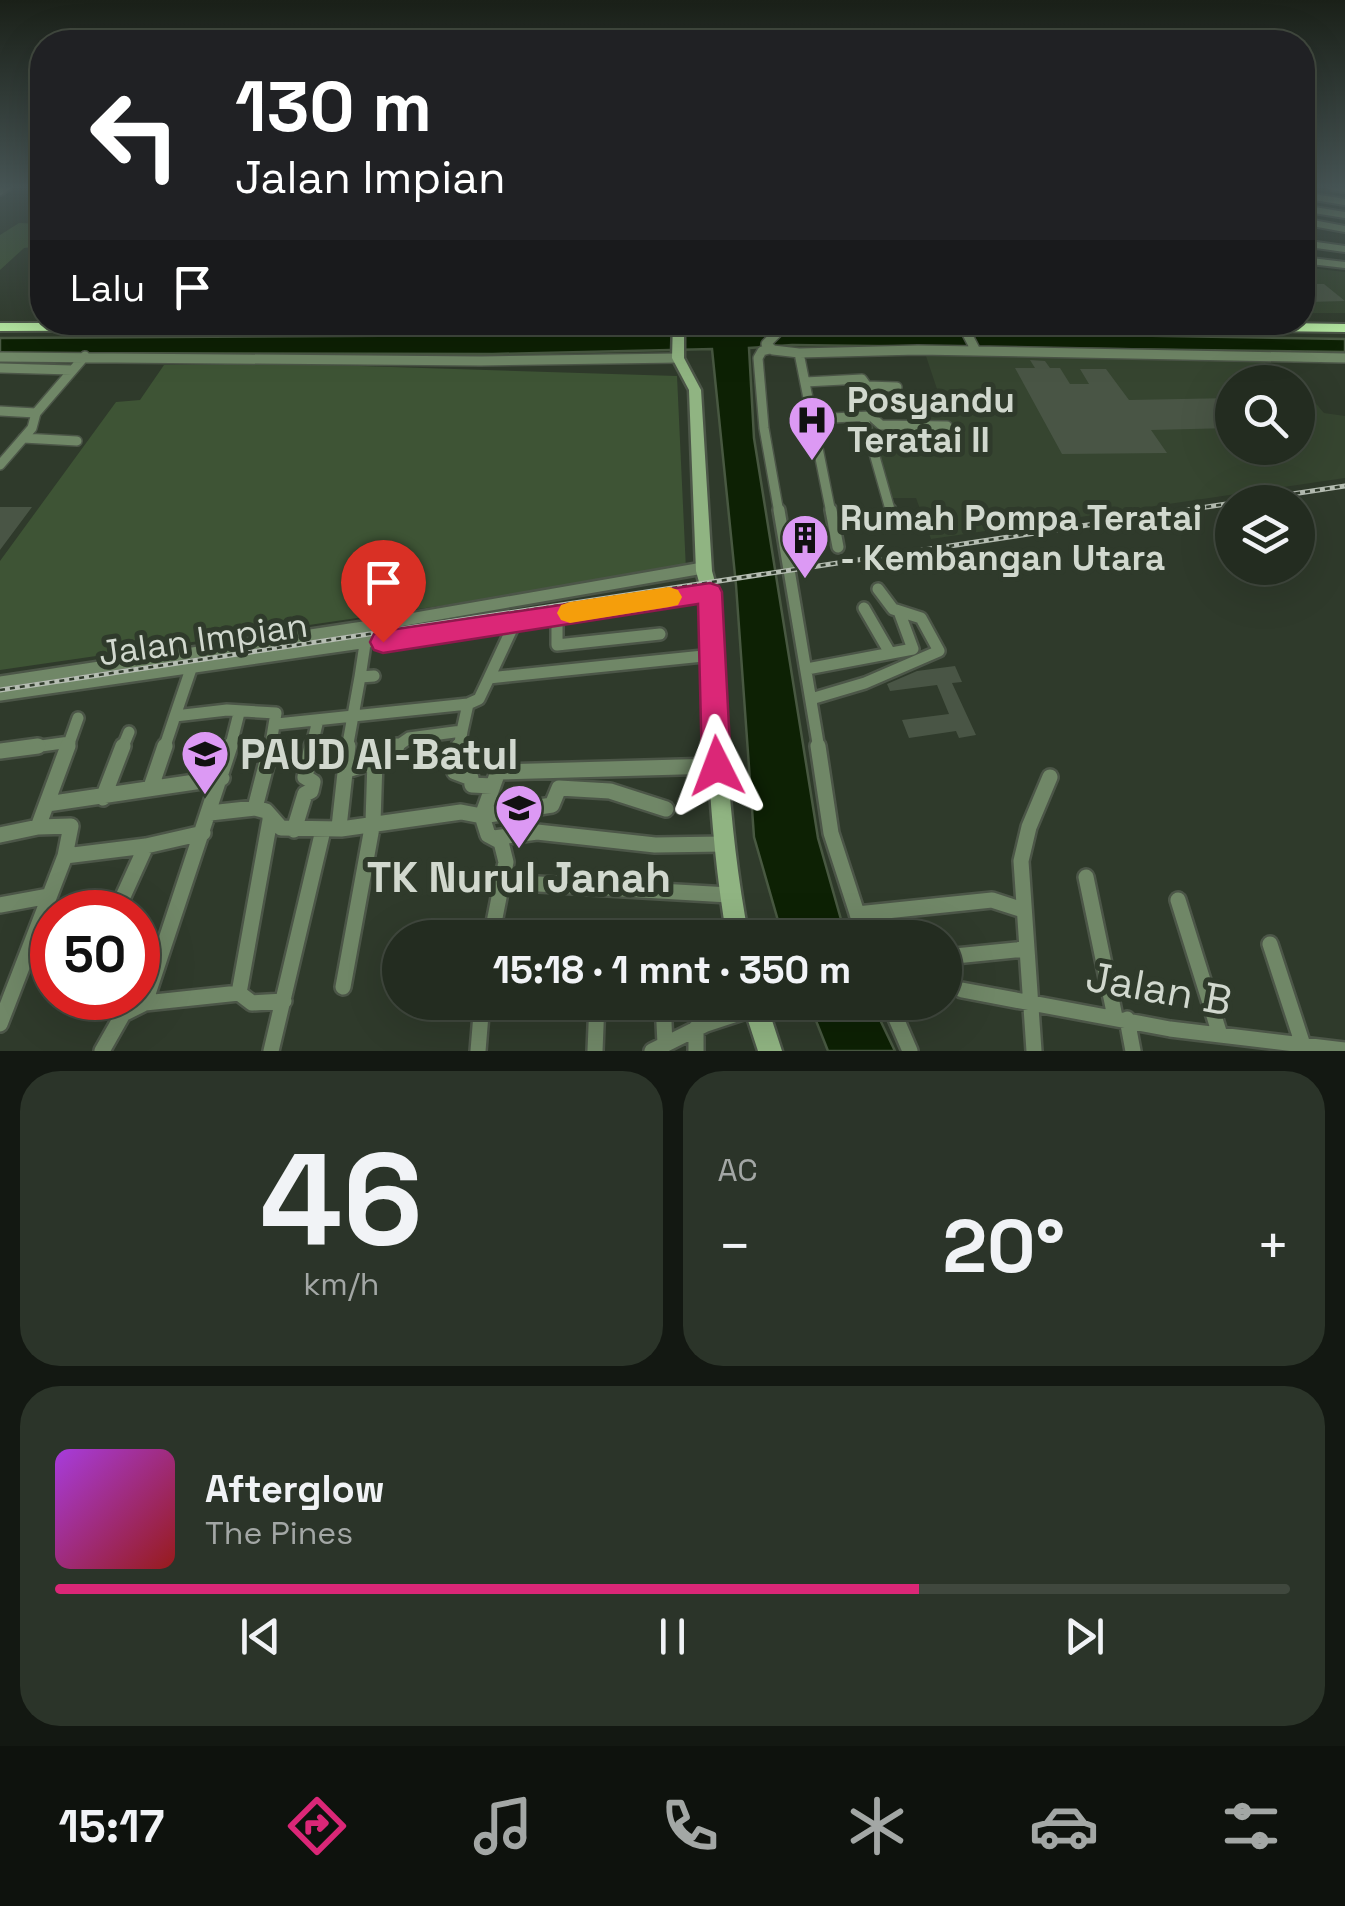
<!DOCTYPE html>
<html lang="id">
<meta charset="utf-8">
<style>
:root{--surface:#232c20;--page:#2b3429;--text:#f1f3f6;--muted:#a3a7a5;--line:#40483e;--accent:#db2777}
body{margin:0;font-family:"Space Grotesk",sans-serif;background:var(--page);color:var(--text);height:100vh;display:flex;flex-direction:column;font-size:38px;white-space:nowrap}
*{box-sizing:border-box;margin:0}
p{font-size:32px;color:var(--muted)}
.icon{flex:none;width:55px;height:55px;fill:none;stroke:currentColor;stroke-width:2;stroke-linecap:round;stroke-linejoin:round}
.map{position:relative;height:1051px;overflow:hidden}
.sheet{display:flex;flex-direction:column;gap:20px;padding:20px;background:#131812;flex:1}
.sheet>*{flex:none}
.top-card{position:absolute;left:30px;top:30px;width:1285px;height:305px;border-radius:40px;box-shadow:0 10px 40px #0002,0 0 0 2px var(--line);background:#202124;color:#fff;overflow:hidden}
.buttons{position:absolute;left:1215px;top:365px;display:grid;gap:20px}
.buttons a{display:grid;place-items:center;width:100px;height:100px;border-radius:50%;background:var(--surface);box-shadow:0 10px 40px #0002,0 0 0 2px var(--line);font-size:50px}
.speed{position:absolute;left:30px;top:890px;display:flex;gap:20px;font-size:50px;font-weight:700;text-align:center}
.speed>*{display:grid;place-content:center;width:130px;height:130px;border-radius:50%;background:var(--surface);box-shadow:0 10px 40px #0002,0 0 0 2px var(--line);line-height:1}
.speed .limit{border:15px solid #d22;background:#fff;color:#111}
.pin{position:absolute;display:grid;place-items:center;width:85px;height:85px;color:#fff;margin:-102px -42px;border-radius:50% 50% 50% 0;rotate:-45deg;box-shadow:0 0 10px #0007}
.pin .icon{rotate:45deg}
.me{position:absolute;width:110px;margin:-55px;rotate:357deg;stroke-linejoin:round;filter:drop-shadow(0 0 8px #0008)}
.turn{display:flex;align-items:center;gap:35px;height:210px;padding:0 40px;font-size:45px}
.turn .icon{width:130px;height:130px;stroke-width:2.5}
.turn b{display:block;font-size:70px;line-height:85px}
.then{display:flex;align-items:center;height:95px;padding:0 40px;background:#0003;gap:20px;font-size:38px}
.big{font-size:75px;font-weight:600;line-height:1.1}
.sheet .card{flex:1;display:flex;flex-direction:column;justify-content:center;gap:15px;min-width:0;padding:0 35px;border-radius:40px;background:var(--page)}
.sheet .dial{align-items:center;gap:0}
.dial b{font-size:130px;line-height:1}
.song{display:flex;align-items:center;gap:30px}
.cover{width:120px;height:120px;border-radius:15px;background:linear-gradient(135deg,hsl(280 70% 55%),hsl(0 70% 35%))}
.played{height:10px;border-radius:5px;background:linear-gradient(90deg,var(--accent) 70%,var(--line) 70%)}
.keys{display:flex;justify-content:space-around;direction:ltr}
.heat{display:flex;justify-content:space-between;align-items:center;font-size:55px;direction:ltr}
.sheet .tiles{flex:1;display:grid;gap:20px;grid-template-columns:1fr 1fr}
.card:last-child{grid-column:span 2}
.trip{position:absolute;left:382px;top:920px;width:580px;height:100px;border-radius:50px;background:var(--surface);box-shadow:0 10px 40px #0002,0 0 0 2px var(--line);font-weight:600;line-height:100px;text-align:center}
.dock{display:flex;height:160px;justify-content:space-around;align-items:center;background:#0e120d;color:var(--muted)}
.dock .icon{width:70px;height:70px}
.dock .on{color:var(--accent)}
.dock b{font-size:45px;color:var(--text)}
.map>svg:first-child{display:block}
.built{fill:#364530}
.green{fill:#3e5435}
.water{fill:#0d2104;stroke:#485841;stroke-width:2.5}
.building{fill:#495545}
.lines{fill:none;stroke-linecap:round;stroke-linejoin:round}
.minor-far3-casing{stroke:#4c5648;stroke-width:10}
.minor-far2-casing{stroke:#4c5648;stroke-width:12}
.minor-far1-casing{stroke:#4c5648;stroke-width:16}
.minor-casing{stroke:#4c5648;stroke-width:20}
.secondary-casing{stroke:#4c5648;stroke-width:5}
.trunk-casing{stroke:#4c5648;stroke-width:4}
.minor-far3{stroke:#708767;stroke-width:6}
.minor-far2{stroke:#708767;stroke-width:9}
.minor-far1{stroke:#708767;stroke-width:11}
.minor{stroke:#708767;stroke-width:15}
.secondary{fill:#90b482;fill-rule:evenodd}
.trunk{fill:#b3e69f;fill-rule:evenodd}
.rail-casing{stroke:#b5bdb2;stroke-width:5}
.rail{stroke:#2f3a2b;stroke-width:2.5;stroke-dasharray:5;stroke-linecap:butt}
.route{fill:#db2777;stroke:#8e194d;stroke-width:2.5}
.slow{fill:#f59e0b}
.labels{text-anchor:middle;stroke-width:10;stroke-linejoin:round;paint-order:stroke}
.poi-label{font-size:35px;font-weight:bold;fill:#d1d8ce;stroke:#2f3a2b;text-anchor:start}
.street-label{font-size:35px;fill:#d1d8ce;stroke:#2f3a2b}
.near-poi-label{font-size:42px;font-weight:bold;fill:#d1d8ce;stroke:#2f3a2b;text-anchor:start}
.near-street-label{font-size:42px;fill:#d1d8ce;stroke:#2f3a2b}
</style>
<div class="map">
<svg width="1345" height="1051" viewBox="0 0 1345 1051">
<rect width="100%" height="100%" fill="#2f3a2b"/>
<path class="built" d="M1302,267L1345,272V313H1303Z
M923,347L1257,353L1282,382H1232V448H1298V386H1301L1324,413L1345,416V478L931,539L916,498H887L865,426H920L912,398H940Z"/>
<path class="green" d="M19,223L42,224V246L24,248L0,270V235Z
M164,365H329L677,376L686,570L0,670V561L116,402L140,400Z"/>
<path class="water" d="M745,322L749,335L983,333L1345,339V352L792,345L749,348L754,438L818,838L846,937L783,938L754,837L736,585L712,349L493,354L0,353V338L701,334V323Z
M809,1003H872L895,1051H828Z"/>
<path class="building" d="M1302,284H1324L1345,301L1309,302L1302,297Z
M1030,360L1045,361L1050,368H1060L1070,384H1089L1080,369H1106L1129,400L1232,398V428L1151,430L1167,453L1062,454L1015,368H1035Z
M0,507H32L0,550Z
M955,666L962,682L952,683L976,735L959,738L956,731L909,738L902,720L949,714L937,685L890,691L887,684L917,671Z"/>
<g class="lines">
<g class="minor-far3-casing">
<path id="minor-far3" d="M1332,187L1345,189
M0,192L8,187
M1302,195L1345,202
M1302,208L1345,215
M1302,221L1345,229
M1302,243L1345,249
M1302,260L1345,265
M962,323L966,330
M779,330L785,324"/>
</g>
<g class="minor-far2-casing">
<path id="minor-far2" d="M782,328L766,344L773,350L799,353L831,513
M964,328L976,351
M770,349L762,351L758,358L764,428L779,513
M799,353L918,350L1345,358
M0,357L481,361L678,358
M0,368L72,370
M805,382L862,379L867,386L897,387
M0,411L36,413
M864,418L891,513
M813,419L871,416L881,425L947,426
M23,438L77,441
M0,465L32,428L36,413L85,356"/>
</g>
<g class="minor-far1-casing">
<path id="minor-far1" d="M779,510L819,749
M831,510L838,547
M890,510L892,516
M864,608L890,653
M557,615V645L660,634
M516,620L489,678L713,655
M192,666L175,716L227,710L276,713L270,749
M807,669L913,649L900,614
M360,677L365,644
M0,682L370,626L703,568
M0,695L710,593
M811,699L865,683L939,651L921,618L893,609L878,589
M277,724L468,704L479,699L489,678
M19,749L70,742
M67,749L78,718
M122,749L129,732
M164,749L175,716
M230,749L239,713
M311,749L318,720
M347,749L360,677L374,676
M393,749L409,738L462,731L468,704
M459,749L462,731"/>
</g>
<g class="minor-casing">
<path id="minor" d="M230,746L145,1003L239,993L270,820
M459,746L455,772L471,778L472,785L492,786
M818,746L831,833L865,938
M0,751L38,746
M347,770L375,761L397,746
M151,787L165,746
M103,798L123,746
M47,804L222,778
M255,808L271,746
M210,813L255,808L266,811L281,828L341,829L461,812L482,816L552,805L559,788L610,791L666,809
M482,816L498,772L717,766
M482,816L488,835L501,842L506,862L491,938
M38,827L68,746
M339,827L348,746
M294,830L305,794L311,791L313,782L305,777L312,746
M0,835L38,827L71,826L65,856
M494,838L537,832L655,845L724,844
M1086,877L1115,1017
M503,882L729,895
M1178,900L1220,1035
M0,905L49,896
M116,912L146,846
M857,914L992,900L1023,910
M607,938L613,933L637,938
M1270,944L1303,1045
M945,957L1025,949
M343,987L373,822L375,761
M962,990L1170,1029L1345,1050
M239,993L252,1003L284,1001
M663,1002L665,1044
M889,1002L910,1051
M1127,1019L1133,1051
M0,1024L65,856L146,846L203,833
M696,1028V1051
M102,1051L123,1014L145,1003
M271,1051L323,830
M478,1051L482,1002
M595,1051L597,1002
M652,1051L706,1024L755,1008
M1034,1051L1021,861L1029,827L1050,777"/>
</g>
<g class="secondary-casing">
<path id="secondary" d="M673,322L684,323V358L701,390L712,571L718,593C724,709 727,824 749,938H727C707,823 706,709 702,593L696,571L689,390L672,358Z
M742,1002H766L782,1051H758Z"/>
</g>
<g class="trunk-casing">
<path id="trunk" d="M1229,322L1345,324V332L962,327L0,331V323Z"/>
</g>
<use href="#minor-far3" class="minor-far3"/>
<use href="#minor-far2" class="minor-far2"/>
<use href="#minor-far1" class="minor-far1"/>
<use href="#minor" class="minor"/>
<use href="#secondary" class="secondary"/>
<use href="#trunk" class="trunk"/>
<g class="rail-casing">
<path id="rail" d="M0,690L1345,486"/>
</g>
<use href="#rail" class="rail"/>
</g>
<linearGradient id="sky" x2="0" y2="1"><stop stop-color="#1a2018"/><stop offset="0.56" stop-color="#475555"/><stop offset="1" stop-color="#475555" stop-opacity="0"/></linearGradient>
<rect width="1345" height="334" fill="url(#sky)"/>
<path class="route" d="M710,583L719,586L722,592L731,766L727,776L717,780L706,776L702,766L698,604L383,653L374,650L370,642L374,634L383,631Z"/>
<path class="slow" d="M669,587L678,590L682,597L678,605L669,607L570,623L561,620L557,613L561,605L570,602Z"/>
<defs>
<g id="hospital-pin" transform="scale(2.5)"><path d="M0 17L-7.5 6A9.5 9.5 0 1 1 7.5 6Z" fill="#dc99f4" stroke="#2f3a2b"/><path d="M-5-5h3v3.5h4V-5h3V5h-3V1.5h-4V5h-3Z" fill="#111"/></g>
<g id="building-pin" transform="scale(2.5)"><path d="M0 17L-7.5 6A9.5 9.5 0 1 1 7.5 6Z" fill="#dc99f4" stroke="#2f3a2b"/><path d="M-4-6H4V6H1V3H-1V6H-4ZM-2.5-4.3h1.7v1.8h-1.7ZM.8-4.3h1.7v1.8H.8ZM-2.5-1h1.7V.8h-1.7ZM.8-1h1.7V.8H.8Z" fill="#111"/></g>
<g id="school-pin" transform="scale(2.5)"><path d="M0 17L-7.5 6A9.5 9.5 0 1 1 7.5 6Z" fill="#dc99f4" stroke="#2f3a2b"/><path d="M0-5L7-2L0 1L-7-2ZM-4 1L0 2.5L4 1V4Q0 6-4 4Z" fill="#111"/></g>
</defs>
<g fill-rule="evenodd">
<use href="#hospital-pin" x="812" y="420"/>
<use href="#building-pin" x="805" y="538"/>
<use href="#school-pin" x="205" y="754"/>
<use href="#school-pin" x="519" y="808"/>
</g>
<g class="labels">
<g class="poi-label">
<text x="847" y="412">Posyandu<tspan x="847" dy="40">Teratai II</tspan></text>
<text x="840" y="530">Rumah Pompa Teratai<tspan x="840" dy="40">- Kembangan Utara</tspan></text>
</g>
<g class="street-label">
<text transform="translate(203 639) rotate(-8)" y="12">Jalan Impian</text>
</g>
<g class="near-poi-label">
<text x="240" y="769">PAUD Al-Batul</text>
<text x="519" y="892" text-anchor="middle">TK Nurul Janah</text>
</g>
<g class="near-street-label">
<text transform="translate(1159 988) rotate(10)" y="15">Jalan B</text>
</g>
</g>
</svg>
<div class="buttons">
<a><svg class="icon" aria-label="search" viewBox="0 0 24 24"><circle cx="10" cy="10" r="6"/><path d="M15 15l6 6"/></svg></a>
<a><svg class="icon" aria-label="layers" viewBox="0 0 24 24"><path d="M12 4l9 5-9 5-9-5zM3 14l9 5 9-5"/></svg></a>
</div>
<div class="speed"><div class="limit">50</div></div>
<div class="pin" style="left:383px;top:642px;background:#d93025"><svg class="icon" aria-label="arrive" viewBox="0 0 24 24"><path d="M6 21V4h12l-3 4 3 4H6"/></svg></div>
<svg class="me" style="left:717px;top:766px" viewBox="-20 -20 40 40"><path d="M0-17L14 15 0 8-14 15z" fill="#db2777" stroke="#fff" stroke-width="4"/></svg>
<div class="trip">15:18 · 1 mnt · 350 m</div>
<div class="top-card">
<div class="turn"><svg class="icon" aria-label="left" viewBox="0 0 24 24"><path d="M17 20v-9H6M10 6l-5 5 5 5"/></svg><div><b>130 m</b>Jalan Impian</div></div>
<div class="then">Lalu<svg class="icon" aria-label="arrive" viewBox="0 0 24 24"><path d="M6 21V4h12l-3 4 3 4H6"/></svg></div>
</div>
</div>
<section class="sheet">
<div class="tiles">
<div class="card dial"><b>46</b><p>km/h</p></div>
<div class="card"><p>AC</p>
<div class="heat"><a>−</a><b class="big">20°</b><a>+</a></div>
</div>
<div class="card">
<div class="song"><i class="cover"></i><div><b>Afterglow</b><p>The Pines</p></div></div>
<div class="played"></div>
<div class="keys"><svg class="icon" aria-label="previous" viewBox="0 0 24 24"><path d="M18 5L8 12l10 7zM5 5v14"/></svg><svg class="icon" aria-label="pause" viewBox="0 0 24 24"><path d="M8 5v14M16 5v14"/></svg><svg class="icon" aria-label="next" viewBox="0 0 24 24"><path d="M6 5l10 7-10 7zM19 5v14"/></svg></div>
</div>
</div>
</section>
<nav class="dock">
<b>15:17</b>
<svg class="icon on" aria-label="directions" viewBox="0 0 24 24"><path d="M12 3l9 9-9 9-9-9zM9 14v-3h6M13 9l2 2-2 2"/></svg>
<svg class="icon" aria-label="music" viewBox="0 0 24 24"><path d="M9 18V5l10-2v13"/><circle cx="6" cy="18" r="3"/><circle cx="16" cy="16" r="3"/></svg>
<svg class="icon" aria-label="phone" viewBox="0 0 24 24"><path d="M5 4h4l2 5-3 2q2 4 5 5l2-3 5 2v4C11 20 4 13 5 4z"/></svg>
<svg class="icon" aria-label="climate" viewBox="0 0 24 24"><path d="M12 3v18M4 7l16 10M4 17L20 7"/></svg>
<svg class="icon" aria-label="car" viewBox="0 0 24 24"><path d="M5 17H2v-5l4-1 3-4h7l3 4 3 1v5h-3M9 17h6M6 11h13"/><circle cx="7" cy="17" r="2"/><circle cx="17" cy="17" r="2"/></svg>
<svg class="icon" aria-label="filters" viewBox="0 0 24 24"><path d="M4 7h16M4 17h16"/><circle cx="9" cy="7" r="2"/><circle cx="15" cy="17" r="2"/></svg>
</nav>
